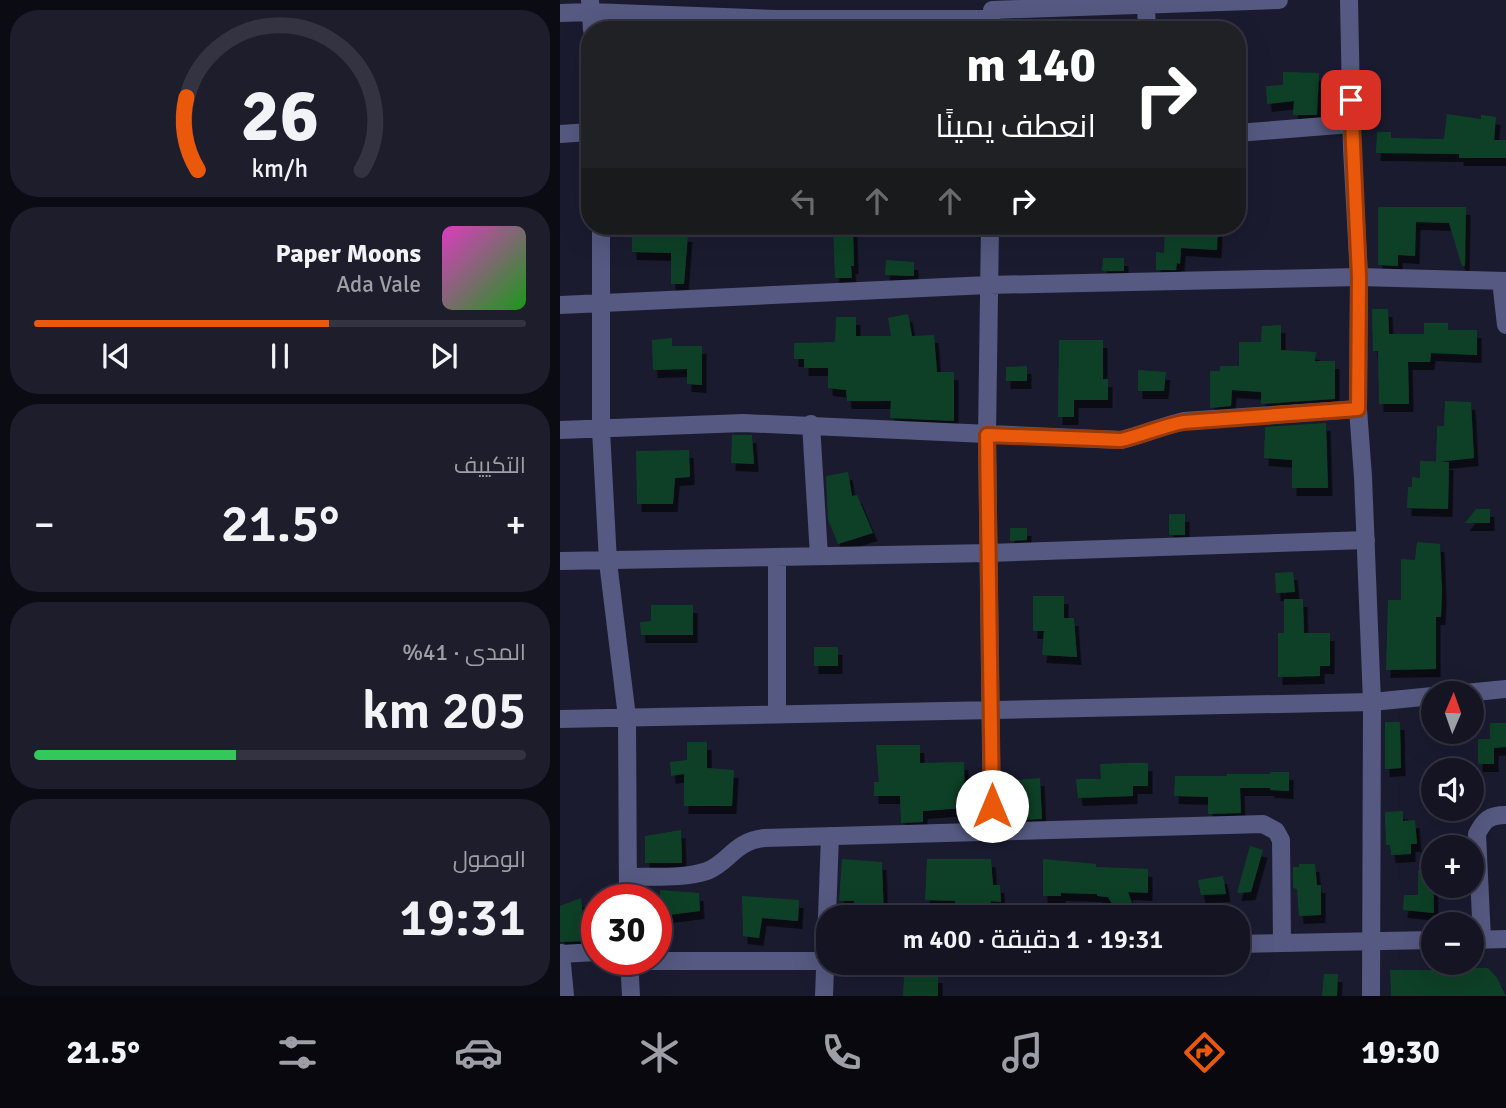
<!DOCTYPE html>
<html lang="ar">
<meta charset="utf-8">
<style>
:root{--surface:#141423;--page:#1d1d2b;--text:#f1f3f6;--muted:#9d9ea6;--line:#333341;--accent:#ea580c}
body{margin:0;font-family:Signika,Cairo,sans-serif;background:var(--page);color:var(--text);direction:rtl;height:100vh;display:flex;flex-direction:column;font-size:26px;white-space:nowrap}
*{box-sizing:border-box;margin:0}
p{font-size:23px;color:var(--muted)}
.icon{flex:none;width:38px;height:38px;fill:none;stroke:currentColor;stroke-width:2;stroke-linecap:round;stroke-linejoin:round}
.map{position:relative;flex:1;overflow:hidden;direction:ltr}
.sheet{display:flex;flex-direction:column;gap:10px;padding:10px;background:#0b0b13;width:560px}
.sheet>*{flex:none}
.hud{position:absolute;left:21px;top:21px;width:665px;height:214px;border-radius:28px;box-shadow:0 7px 28px #0002,0 0 0 2px var(--line);direction:rtl;background:#202124;color:#fff;overflow:hidden}
.needle{width:46px;rotate:2deg}
.fabs{position:absolute;left:861px;top:681px;display:grid;gap:14px}
.fabs a{display:grid;place-items:center;width:63px;height:63px;border-radius:50%;background:var(--surface);box-shadow:0 7px 28px #0002,0 0 0 2px var(--line);font-size:35px}
.speed{position:absolute;left:21px;top:884px;display:flex;gap:14px;font-size:35px;font-weight:700;text-align:center}
.speed>*{display:grid;place-content:center;width:91px;height:91px;border-radius:50%;background:var(--surface);box-shadow:0 7px 28px #0002,0 0 0 2px var(--line);line-height:1}
.speed .limit{border:10px solid #d22;background:#fff;color:#111}
.pin{position:absolute;display:grid;place-items:center;width:60px;height:60px;color:#fff;margin:-30px;border-radius:14px;box-shadow:0 4px 10px #0006}
.me{position:absolute;width:77px;margin:-38px;rotate:0deg;stroke-linejoin:round;filter:drop-shadow(0 0 5px #0008)}
.turn{display:flex;align-items:center;gap:24px;height:147px;padding:0 35px;font-size:32px}
.turn .icon{width:91px;height:91px;stroke-width:2.5}
.turn b{display:block;font-size:49px;line-height:60px}
.lanes{display:flex;align-items:center;height:66px;padding:0 35px;background:#0003;justify-content:center;gap:35px;direction:ltr}
.lanes .off{opacity:.35}
.big{font-size:52px;font-weight:600;line-height:1.1}
.sheet .card{flex:1;display:flex;flex-direction:column;justify-content:center;gap:10px;min-width:0;padding:0 24px;border-radius:28px;background:var(--page)}
.sheet .dial{align-items:center;gap:0}
.dial svg{height:182px;overflow:visible;fill:none;stroke:var(--line);stroke-width:7;stroke-linecap:round;text-anchor:middle}
.dial text{fill:var(--text);stroke:none}
.song{display:flex;align-items:center;gap:21px}
.cover{width:84px;height:84px;border-radius:10px;background:linear-gradient(135deg,hsl(310 70% 55%),hsl(120 70% 35%))}
.played{height:7px;border-radius:4px;background:linear-gradient(90deg,var(--accent) 60%,var(--line) 60%)}
.keys{display:flex;justify-content:space-around;direction:ltr}
.heat{display:flex;justify-content:space-between;align-items:center;font-size:38px;direction:ltr}
.charge{height:10px;border-radius:5px;background:linear-gradient(90deg,#34c759 41%,var(--line) 0)}
.trip{position:absolute;left:256px;top:905px;width:434px;height:70px;border-radius:28px;background:var(--surface);box-shadow:0 7px 28px #0002,0 0 0 2px var(--line);font-weight:600;line-height:70px;text-align:center;direction:rtl}
.tabs{display:flex;height:112px;justify-content:space-around;align-items:center;background:#08080e;color:var(--muted)}
.tabs .icon{width:49px;height:49px}
.tabs .current{color:var(--accent)}
.tabs b{font-size:32px;color:var(--text)}
main{display:flex;flex:1;min-height:0}
.map>svg:first-child{display:block}
.building{fill:#0f4028;filter:url(#shadow)}
.lines{fill:none;stroke-linecap:round;stroke-linejoin:round}
.minor{stroke:#565981;stroke-width:18}
.tertiary{stroke:#565981;stroke-width:18}
.route-casing{stroke:#983908;stroke-width:18}
.route{stroke:#ea580c;stroke-width:12}
</style>
<main>
<div class="map">
<svg width="946" height="996" viewBox="0 0 946 996">
<defs>
<filter id="shadow"><feDropShadow dx="4.5" dy="8" stdDeviation="0" flood-color="#0009"/></filter>
</defs>
<rect width="100%" height="100%" fill="#1a1b2f"/>
<path class="building" d="M723,72L759,73L757,115H733L734,101L707,104L706,86L723,85Z
M887,114L921,119V115L936,117L934,140H946V158H899V154L816,153L817,132H831V138L884,139Z
M818,207H906L905,266H902L889,223L856,222L855,256L838,255V266L818,265Z
M273,226H293L294,266H291L292,278H275Z
M605,226H658L657,250L621,248L620,264L617,263L616,270H596V252L604,253Z
M72,233L128,234L124,284H111V253L72,252Z
M543,258H564V271H542Z
M326,260L354,262V276L325,275Z
M812,309H828L829,334H864V323H888V330H917V355L871,353L870,362H848L849,404H819L818,351H813Z
M348,314L352,336L374,335L377,372H394V421L330,418L331,401H287L286,390L268,388V368H244V359H234V343L275,342L276,317H296V336H331L328,318Z
M721,325V350L756,352L755,361H775V399L701,404V392L672,390L671,406L650,408V371H660V366H679V342H701L702,326Z
M112,338V346H142V385L127,384V369L93,370L92,340Z
M499,340H543V379H548V400H514V417H498Z
M467,366V381H446V367Z
M578,370L606,372L604,391H578Z
M885,401L911,402L914,458L876,462L877,426H884Z
M766,423L768,488H732V460L704,458L705,427Z
M172,435H192L194,464L171,463Z
M129,450L130,477L115,478L113,504H77L76,451Z
M860,461L889,462L888,509L847,508L848,487H852V477L860,478Z
M288,472L292,496L297,495L313,533L278,544L268,519L266,476Z
M916,509H930V523H905Z
M609,514H625V535H609Z
M450,528H467V540L450,541Z
M857,542L880,544L882,592L881,617H876V669L826,670L828,600H841V559L855,560Z
M733,572L735,592L716,593L715,573Z
M473,596H504V618H514L517,657L482,655L484,631H473Z
M724,599H743L744,633H770V666H760V676L718,677V633H724Z
M91,605H133V635H81L80,622L91,621Z
M254,647H278V666H254Z
M825,722H840L841,768L825,769Z
M930,723H946V747L934,748V764H918V739H930Z
M127,742H147V768L174,770L172,806H124V774L111,776L110,762L127,760Z
M316,745H360V763L404,762L405,808L363,811V822L341,823L340,796H314V782H319Z
M565,763H588V786H573V796L518,798L516,779H541L540,764Z
M710,772H729V791L710,790V788H680L681,813L648,814V797L614,796L615,776H667V774H710Z
M480,778L482,819L458,820L455,780Z
M843,811V821L855,820L857,844H851V854L831,855L830,845H826L825,812Z
M121,830L122,863H85V836Z
M690,846L703,850L691,892L677,893Z
M282,859L322,862L324,917H294V901H279Z
M367,859H431L433,885H440L441,902L431,901L430,909L395,907V901L365,900Z
M483,859L536,864V867L588,869V893L568,892L573,906L556,911L548,897L537,896V894L501,893V896H483Z
M739,864H755L757,885H761V915L739,916L737,889L733,888V867H739Z
M858,870H873L874,913L843,910L844,895H858Z
M663,876L666,894L641,895L638,880Z
M100,890L139,893L140,911L100,916Z
M182,896L239,900L238,921L202,918L199,938L183,936Z
M21,898L25,941L0,942V906Z
M898,968H928L937,978L946,996H831L830,970H898Z
M764,974H778L777,996H762Z
M378,975V996H343L344,976Z"/>
<g class="lines">
<path class="minor" d="M30,0L32,30
M586,6L587,30
M0,13L30,12L217,19H431L432,10L719,0
M677,133L791,124
M0,134L30,132
M41,226V430L48,562L67,717L68,900
M430,226L427,435L432,830
M941,281L946,325
M0,305L428,285L799,277L946,281
M251,424L259,556
M0,430L183,423L561,440C582,435 602,426 624,421L798,409
M0,561L429,553L806,540
M905,693L946,689
M217,714V557
M0,719L812,702L873,696
M68,877C93,876 123,879 147,871C170,862 173,842 204,838L703,824L716,831L721,840L722,943
M922,939L917,834C924,820 929,815 946,815
M912,940L946,939
M677,944L873,940
M1,953L5,996
M0,954L37,952
M69,959L71,996
M69,961H268
M264,996L270,836"/>
<path class="tertiary" d="M789,0L792,149L799,277L798,409L803,477L812,702L811,996"/>
</g>
<g class="lines">
<g class="route-casing">
<path id="route" d="M432,806L427,435L561,440C583,435 602,426 624,422L798,409L799,277L791,100"/>
</g>
<use href="#route" class="route"/>
</g>
</svg>
<div class="fabs">
<a><svg class="needle" viewBox="-14 -14 28 28"><path d="M0-13l5 13h-10z" fill="#e53935"/><path d="M0 13l5-13h-10z" fill="#9d9ea6"/></svg></a>
<a><svg class="icon" aria-label="sound" viewBox="0 0 24 24"><path d="M4 9h4l5-4v14l-5-4H4zM17 9q2 3 0 6"/></svg></a>
<a>+</a>
<a>−</a>
</div>
<div class="speed"><div class="limit">30</div></div>
<div class="pin" style="left:791px;top:100px;background:#d93025"><svg class="icon" aria-label="arrive" viewBox="0 0 24 24"><path d="M6 21V4h12l-3 4 3 4H6"/></svg></div>
<svg class="me" style="left:432px;top:806px" viewBox="-20 -20 40 40"><circle r="19" fill="#fff"/><path d="M0-13L10 11 0 6-10 11z" fill="#ea580c"/></svg>
<div class="trip">19:31 · 1 دقيقة · 400 m</div>
<div class="hud">
<div class="turn"><svg class="icon" aria-label="right" viewBox="0 0 24 24"><path d="M7 20v-9h11M14 6l5 5-5 5"/></svg><div><b>140 m</b>انعطف يمينًا</div></div>
<div class="lanes"><svg class="icon off" aria-label="left" viewBox="0 0 24 24"><path d="M17 20v-9H6M10 6l-5 5 5 5"/></svg><svg class="icon off" aria-label="ahead" viewBox="0 0 24 24"><path d="M12 20V5M6 11l6-6 6 6"/></svg><svg class="icon off" aria-label="ahead" viewBox="0 0 24 24"><path d="M12 20V5M6 11l6-6 6 6"/></svg><svg class="icon" aria-label="right" viewBox="0 0 24 24"><path d="M7 20v-9h11M14 6l5 5-5 5"/></svg></div>
</div>
</div>
<section class="sheet">
<div class="card dial"><svg viewBox="0 0 100 80">
<path d="M14 69A42 42 0 1 1 86 69"/>
<path d="M14 69A42 42 0 0 1 9 37" stroke="#ea580c"/>
<text x="50" y="56" font-size="32" font-weight="700">26</text>
<text x="50" y="72" font-size="11">km/h</text>
</svg></div>
<div class="card">
<div class="song"><i class="cover"></i><div><b>Paper Moons</b><p>Ada Vale</p></div></div>
<div class="played"></div>
<div class="keys"><svg class="icon" aria-label="previous" viewBox="0 0 24 24"><path d="M18 5L8 12l10 7zM5 5v14"/></svg><svg class="icon" aria-label="pause" viewBox="0 0 24 24"><path d="M8 5v14M16 5v14"/></svg><svg class="icon" aria-label="next" viewBox="0 0 24 24"><path d="M6 5l10 7-10 7zM19 5v14"/></svg></div>
</div>
<div class="card"><p>التكييف</p>
<div class="heat"><a>−</a><b class="big">21.5°</b><a>+</a></div>
</div>
<div class="card"><p>المدى · 41%</p><b class="big">205 km</b><div class="charge"></div></div>
<div class="card"><p>الوصول</p><b class="big">19:31</b></div>
</section>
</main>
<nav class="tabs">
<b>19:30</b>
<svg class="icon current" aria-label="directions" viewBox="0 0 24 24"><path d="M12 3l9 9-9 9-9-9zM9 14v-3h6M13 9l2 2-2 2"/></svg>
<svg class="icon" aria-label="music" viewBox="0 0 24 24"><path d="M9 18V5l10-2v13"/><circle cx="6" cy="18" r="3"/><circle cx="16" cy="16" r="3"/></svg>
<svg class="icon" aria-label="phone" viewBox="0 0 24 24"><path d="M5 4h4l2 5-3 2q2 4 5 5l2-3 5 2v4C11 20 4 13 5 4z"/></svg>
<svg class="icon" aria-label="climate" viewBox="0 0 24 24"><path d="M12 3v18M4 7l16 10M4 17L20 7"/></svg>
<svg class="icon" aria-label="car" viewBox="0 0 24 24"><path d="M5 17H2v-5l4-1 3-4h7l3 4 3 1v5h-3M9 17h6M6 11h13"/><circle cx="7" cy="17" r="2"/><circle cx="17" cy="17" r="2"/></svg>
<svg class="icon" aria-label="filters" viewBox="0 0 24 24"><path d="M4 7h16M4 17h16"/><circle cx="9" cy="7" r="2"/><circle cx="15" cy="17" r="2"/></svg>
<b>21.5°</b>
</nav>
